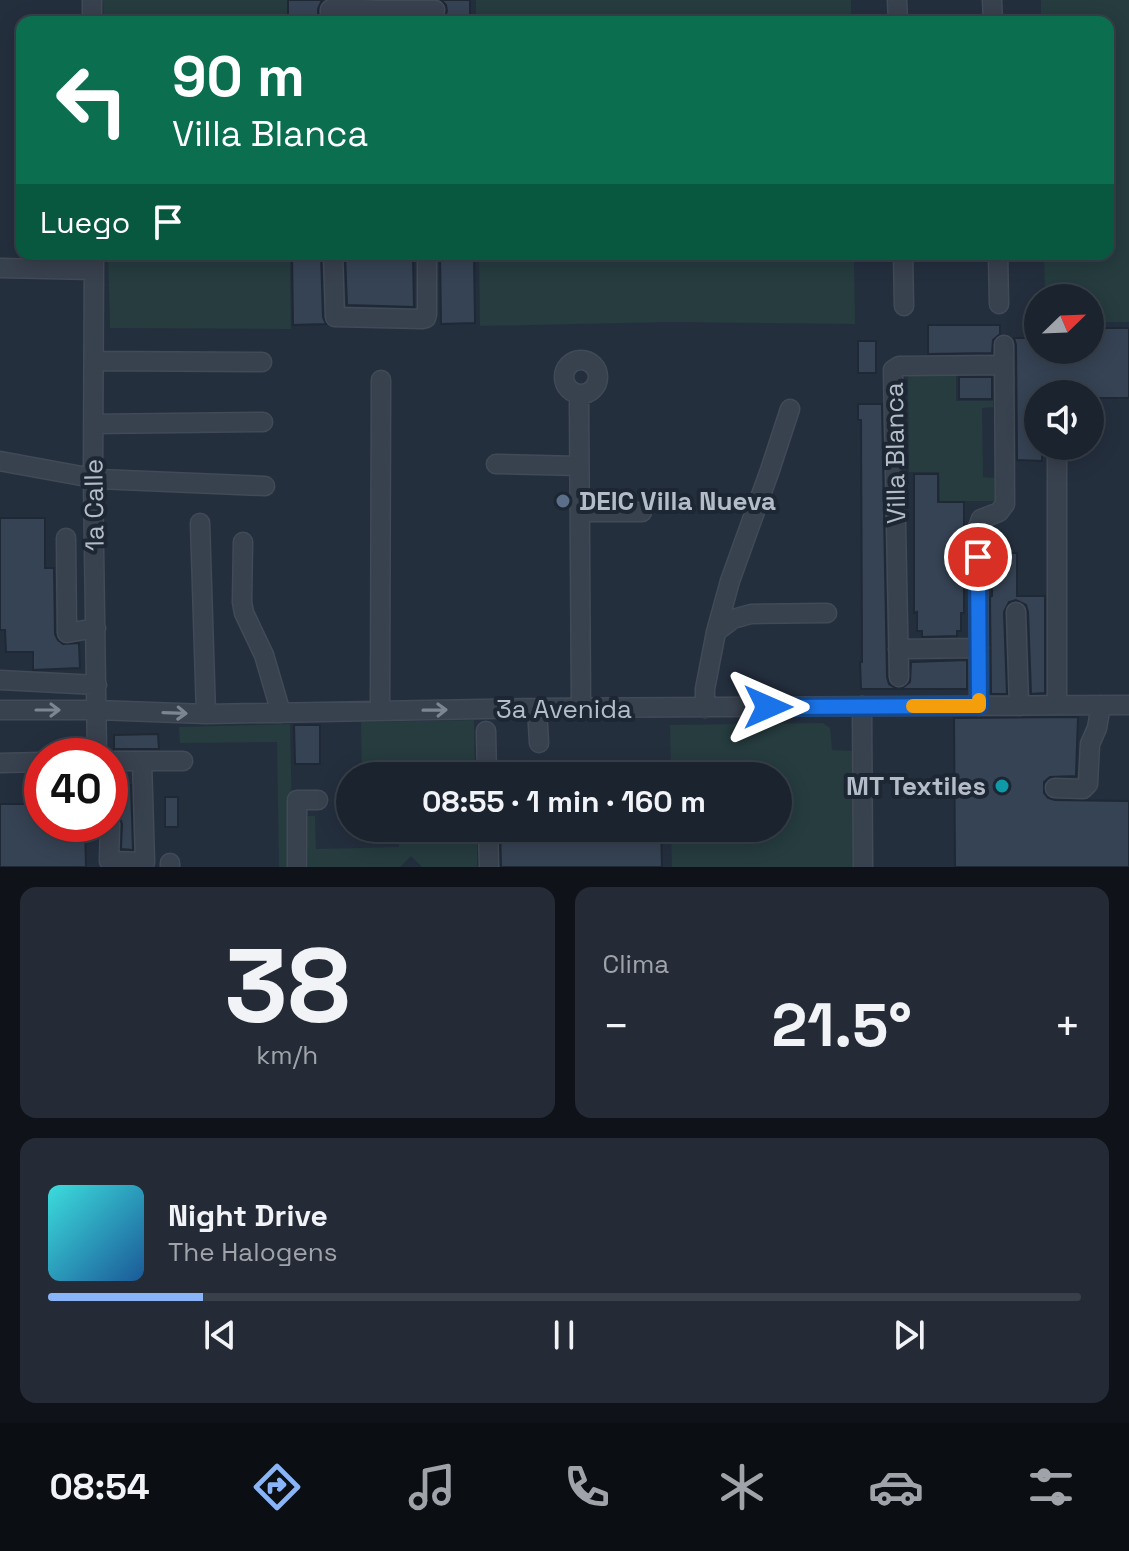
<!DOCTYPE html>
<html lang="es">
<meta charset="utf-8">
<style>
:root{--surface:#1b232e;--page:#242b36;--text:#f1f3f6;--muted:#a0a4aa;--line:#39404a;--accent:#8ab4f8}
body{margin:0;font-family:"Space Grotesk",sans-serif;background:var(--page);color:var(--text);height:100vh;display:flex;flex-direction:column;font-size:30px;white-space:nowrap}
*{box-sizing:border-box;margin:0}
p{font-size:26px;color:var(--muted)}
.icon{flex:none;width:44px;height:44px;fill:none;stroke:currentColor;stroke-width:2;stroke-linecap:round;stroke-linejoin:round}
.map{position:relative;height:867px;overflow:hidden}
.panel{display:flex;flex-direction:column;gap:20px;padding:20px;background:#0f1319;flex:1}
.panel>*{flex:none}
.banner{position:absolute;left:16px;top:16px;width:1098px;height:244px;border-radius:16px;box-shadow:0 4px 20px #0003,0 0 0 2px var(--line);background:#0b6e4f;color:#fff;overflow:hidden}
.needle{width:52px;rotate:67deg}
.buttons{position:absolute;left:1024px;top:284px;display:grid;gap:16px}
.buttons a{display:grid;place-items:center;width:80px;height:80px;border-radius:50%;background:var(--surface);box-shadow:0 4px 20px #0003,0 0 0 2px var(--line);font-size:40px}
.speed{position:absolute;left:24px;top:738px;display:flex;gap:16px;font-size:40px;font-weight:700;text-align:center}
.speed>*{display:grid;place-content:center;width:104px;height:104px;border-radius:50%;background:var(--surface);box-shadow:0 4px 20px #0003,0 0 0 2px var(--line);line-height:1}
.speed .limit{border:12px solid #d22;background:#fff;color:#111}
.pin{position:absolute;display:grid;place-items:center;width:68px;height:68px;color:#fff;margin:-34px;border:4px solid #fff;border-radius:50%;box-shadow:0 2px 8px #0007}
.me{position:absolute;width:88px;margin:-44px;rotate:90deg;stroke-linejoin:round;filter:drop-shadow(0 0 6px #0008)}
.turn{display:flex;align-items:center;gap:28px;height:168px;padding:0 24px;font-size:36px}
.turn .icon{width:104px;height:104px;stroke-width:2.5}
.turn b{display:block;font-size:56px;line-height:68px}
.then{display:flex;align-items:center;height:76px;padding:0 24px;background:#0003;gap:16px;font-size:30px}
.big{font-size:60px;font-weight:800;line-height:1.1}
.panel .widget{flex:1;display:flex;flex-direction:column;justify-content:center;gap:12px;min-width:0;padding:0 28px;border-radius:16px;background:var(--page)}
.panel .dial{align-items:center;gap:0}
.dial b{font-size:104px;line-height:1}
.song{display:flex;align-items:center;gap:24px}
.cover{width:96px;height:96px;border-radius:12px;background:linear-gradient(135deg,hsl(180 70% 55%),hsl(210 70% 35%))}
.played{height:8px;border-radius:4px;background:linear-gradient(90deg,var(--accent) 15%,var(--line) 15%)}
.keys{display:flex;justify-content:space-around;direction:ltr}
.heat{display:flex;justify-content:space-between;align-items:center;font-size:44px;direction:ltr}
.panel .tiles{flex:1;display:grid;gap:20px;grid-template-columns:1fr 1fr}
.widget:last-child{grid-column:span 2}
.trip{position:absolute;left:336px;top:762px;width:456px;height:80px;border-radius:40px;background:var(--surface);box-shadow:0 4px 20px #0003,0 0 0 2px var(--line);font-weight:800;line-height:80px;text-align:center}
.tab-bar{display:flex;height:128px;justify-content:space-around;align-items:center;background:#0b0e12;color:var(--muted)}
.tab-bar .icon{width:56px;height:56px}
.tab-bar .on{color:var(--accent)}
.tab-bar b{font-size:36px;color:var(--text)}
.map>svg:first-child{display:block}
.green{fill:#263c3f}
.building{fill:#364354;stroke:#1f2835;stroke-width:2}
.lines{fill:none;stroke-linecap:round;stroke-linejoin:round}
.minor-casing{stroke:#414a57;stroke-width:21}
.minor{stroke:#38414e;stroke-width:18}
.oneway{stroke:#7c8592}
.route-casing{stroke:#114b97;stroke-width:20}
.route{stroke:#1a73e8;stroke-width:14}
.slow{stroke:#f59e0b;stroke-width:14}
.service-dot{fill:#5c6f8a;stroke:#1d2633;stroke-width:3}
.culture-dot{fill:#0f9aa8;stroke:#1d2633;stroke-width:3}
.labels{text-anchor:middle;stroke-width:8;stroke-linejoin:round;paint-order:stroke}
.street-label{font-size:26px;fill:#b4bcc9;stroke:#1d2633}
.poi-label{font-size:26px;font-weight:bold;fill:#b4bcc9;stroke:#1d2633;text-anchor:start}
</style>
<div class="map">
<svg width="1129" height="867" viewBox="0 0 1129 867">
<rect width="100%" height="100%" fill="#242f3e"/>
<path class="green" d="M103,0H287V22H104Z
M476,0H851V22H476Z
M1041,0H1129V322H1090V298H1045L1044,254H1108V22H1041Z
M409,16V22H342L341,17Z
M108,254H290L291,329L110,328Z
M479,254H854L855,324L669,322L480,326Z
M956,375V401H993V407L982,408L983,477L995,478V501H940L939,472H909L908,376Z
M474,720L475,776H362L361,722Z
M823,723L830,728L832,750L853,751L854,867H672L671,828H778V776H671L670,725Z
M290,724L293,867H279L277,742L180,743L179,727Z
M307,816H315L316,849L399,847V828H477V867H422L411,856L400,867H308Z"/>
<path class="building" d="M288,0H322L318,9V22H288Z
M441,0H470V22H436L445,17L447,11L446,5Z
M292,254H321L323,317L326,324L293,325Z
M345,254H413L414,307L347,305Z
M440,254H474L475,323L441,324Z
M928,325H1000V334L993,340L992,353L928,354Z
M1090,328H1129V398H1090V394H1038V446H1042V461L1017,460L1016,345L1014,338H1038V350H1090Z
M858,341H876V373H858Z
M959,377H992V399H959Z
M858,404H882L887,677L889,684L897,689H861L860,662H862L861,420H858Z
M914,474H938V502H964V613H961V631H957V636L922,637V631H917V612L914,613Z
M0,518H45V568H54L55,634L58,640L63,644L79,643L80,668L33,670V652H6L5,630H0Z
M992,553H1017V596H1045V693L1031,694L1028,612L1026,605L1016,600L1009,602L1004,612L1007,694H991L990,597L992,596Z
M967,660V689H901L910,682L911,662Z
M1078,717L1076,776L1050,777L1044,782V793L1048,798L1055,800L1129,801V867H955L954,718Z
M294,725H320V764H295Z
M158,734L159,749H114V735Z
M123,785H131L133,850L121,849L122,824L120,818L122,812Z
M165,797H178V827H165Z
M0,804H42V824H85L86,867H0Z
M500,828H661L662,867H501Z"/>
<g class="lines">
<g class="minor-casing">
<path id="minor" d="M92,0V22
M897,0L898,22
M992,0L993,22
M330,22V10L334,7L375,10H435
M94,254L93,479L97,756
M333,254L335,317L422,319L426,318L427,314V254
M903,254L904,306
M998,254L999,304
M0,268L94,270
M564 377a17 17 0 1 1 34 0a17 17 0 1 1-34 0Z
M94,361L262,362
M579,394L581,709
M93,424L263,422
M1057,446V705
M0,461L98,479L265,486
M496,464L579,466
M580,512H642
M200,523L206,714
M66,538L67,633L96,628
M243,542L242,602L244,613L264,655L281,713
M1016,612L1019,706
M716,632L733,619L751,614L827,613
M898,649L979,648
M899,677L893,370L899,366L1004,365
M0,680L97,685
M862,706L863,867
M979,706L978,527L981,519L999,512L1005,504L1004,345
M537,708L539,743
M705,708V689L716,632L730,581L770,470L790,409
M0,710H97L206,714L537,708L1129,705
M380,711L381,380
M486,731L487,776
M142,761H183
M0,763L42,762
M1055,788L1083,789L1088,784L1090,744L1097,728L1101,705
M110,824L109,861L145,862L142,761H115L112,763L110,811
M488,828L489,867
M170,863V867
M297,867V800H318"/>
</g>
<use href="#minor" class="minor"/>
</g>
<defs><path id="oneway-shaft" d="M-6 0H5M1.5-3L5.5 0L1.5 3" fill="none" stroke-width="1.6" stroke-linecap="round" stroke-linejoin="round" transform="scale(2)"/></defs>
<g class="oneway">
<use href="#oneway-shaft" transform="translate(48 710)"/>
<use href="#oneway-shaft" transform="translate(435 710) rotate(-1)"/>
<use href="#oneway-shaft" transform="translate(175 713) rotate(2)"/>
</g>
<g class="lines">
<g class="route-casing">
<path id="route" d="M768,707L979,706L978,557"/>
</g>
<use href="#route" class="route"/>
<path class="slow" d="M913,706H979V700"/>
</g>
<circle class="service-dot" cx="563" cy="501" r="8"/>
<circle class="culture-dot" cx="1002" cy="786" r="8"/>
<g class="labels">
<g class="street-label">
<text transform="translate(895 453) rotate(-91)" y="9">Villa Blanca</text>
<text transform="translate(94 505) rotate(-91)" y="9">1a Calle</text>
<text x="564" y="718">3a Avenida</text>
</g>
<g class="poi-label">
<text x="579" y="510">DEIC Villa Nueva</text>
<text x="986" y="795" text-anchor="end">MT Textiles</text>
</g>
</g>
</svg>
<div class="buttons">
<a><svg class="needle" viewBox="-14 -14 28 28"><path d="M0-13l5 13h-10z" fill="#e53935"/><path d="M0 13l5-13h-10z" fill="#a0a4aa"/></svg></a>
<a><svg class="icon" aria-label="sound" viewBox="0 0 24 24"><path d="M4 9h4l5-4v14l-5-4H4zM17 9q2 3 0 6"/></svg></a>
</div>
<div class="speed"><div class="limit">40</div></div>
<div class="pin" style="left:978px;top:557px;background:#d93025"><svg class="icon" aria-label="arrive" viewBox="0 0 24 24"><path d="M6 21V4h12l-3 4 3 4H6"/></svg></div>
<svg class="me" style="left:768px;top:707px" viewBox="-20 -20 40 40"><path d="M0-17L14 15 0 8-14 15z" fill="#1a73e8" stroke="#fff" stroke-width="4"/></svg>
<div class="trip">08:55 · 1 min · 160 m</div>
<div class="banner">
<div class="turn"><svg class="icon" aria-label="left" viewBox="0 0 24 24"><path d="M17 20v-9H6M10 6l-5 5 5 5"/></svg><div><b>90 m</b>Villa Blanca</div></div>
<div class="then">Luego<svg class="icon" aria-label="arrive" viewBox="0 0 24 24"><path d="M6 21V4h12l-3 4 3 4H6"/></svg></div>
</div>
</div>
<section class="panel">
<div class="tiles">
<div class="widget dial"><b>38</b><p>km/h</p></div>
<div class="widget"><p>Clima</p>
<div class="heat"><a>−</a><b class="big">21.5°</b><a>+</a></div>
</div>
<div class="widget">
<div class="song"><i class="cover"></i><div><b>Night Drive</b><p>The Halogens</p></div></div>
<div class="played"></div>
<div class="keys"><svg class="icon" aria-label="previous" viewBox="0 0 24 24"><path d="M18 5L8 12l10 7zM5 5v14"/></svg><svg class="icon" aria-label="pause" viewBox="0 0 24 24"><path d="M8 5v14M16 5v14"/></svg><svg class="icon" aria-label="next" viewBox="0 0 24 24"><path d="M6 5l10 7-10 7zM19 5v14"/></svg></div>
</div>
</div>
</section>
<nav class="tab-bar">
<b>08:54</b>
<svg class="icon on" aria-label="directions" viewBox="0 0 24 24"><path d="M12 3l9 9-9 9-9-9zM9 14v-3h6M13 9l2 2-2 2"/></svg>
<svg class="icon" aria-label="music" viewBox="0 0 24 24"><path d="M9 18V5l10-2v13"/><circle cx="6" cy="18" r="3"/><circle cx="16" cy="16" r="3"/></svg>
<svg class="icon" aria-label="phone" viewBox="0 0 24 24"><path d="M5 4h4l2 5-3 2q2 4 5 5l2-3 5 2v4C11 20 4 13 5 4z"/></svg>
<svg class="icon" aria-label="climate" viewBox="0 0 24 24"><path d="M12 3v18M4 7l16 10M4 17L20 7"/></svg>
<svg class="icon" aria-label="car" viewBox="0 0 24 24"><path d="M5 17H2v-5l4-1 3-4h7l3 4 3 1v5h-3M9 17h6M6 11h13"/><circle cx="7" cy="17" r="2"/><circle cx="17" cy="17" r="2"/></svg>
<svg class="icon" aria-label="filters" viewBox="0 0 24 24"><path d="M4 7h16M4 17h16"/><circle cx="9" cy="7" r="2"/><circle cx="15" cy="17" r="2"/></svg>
</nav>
